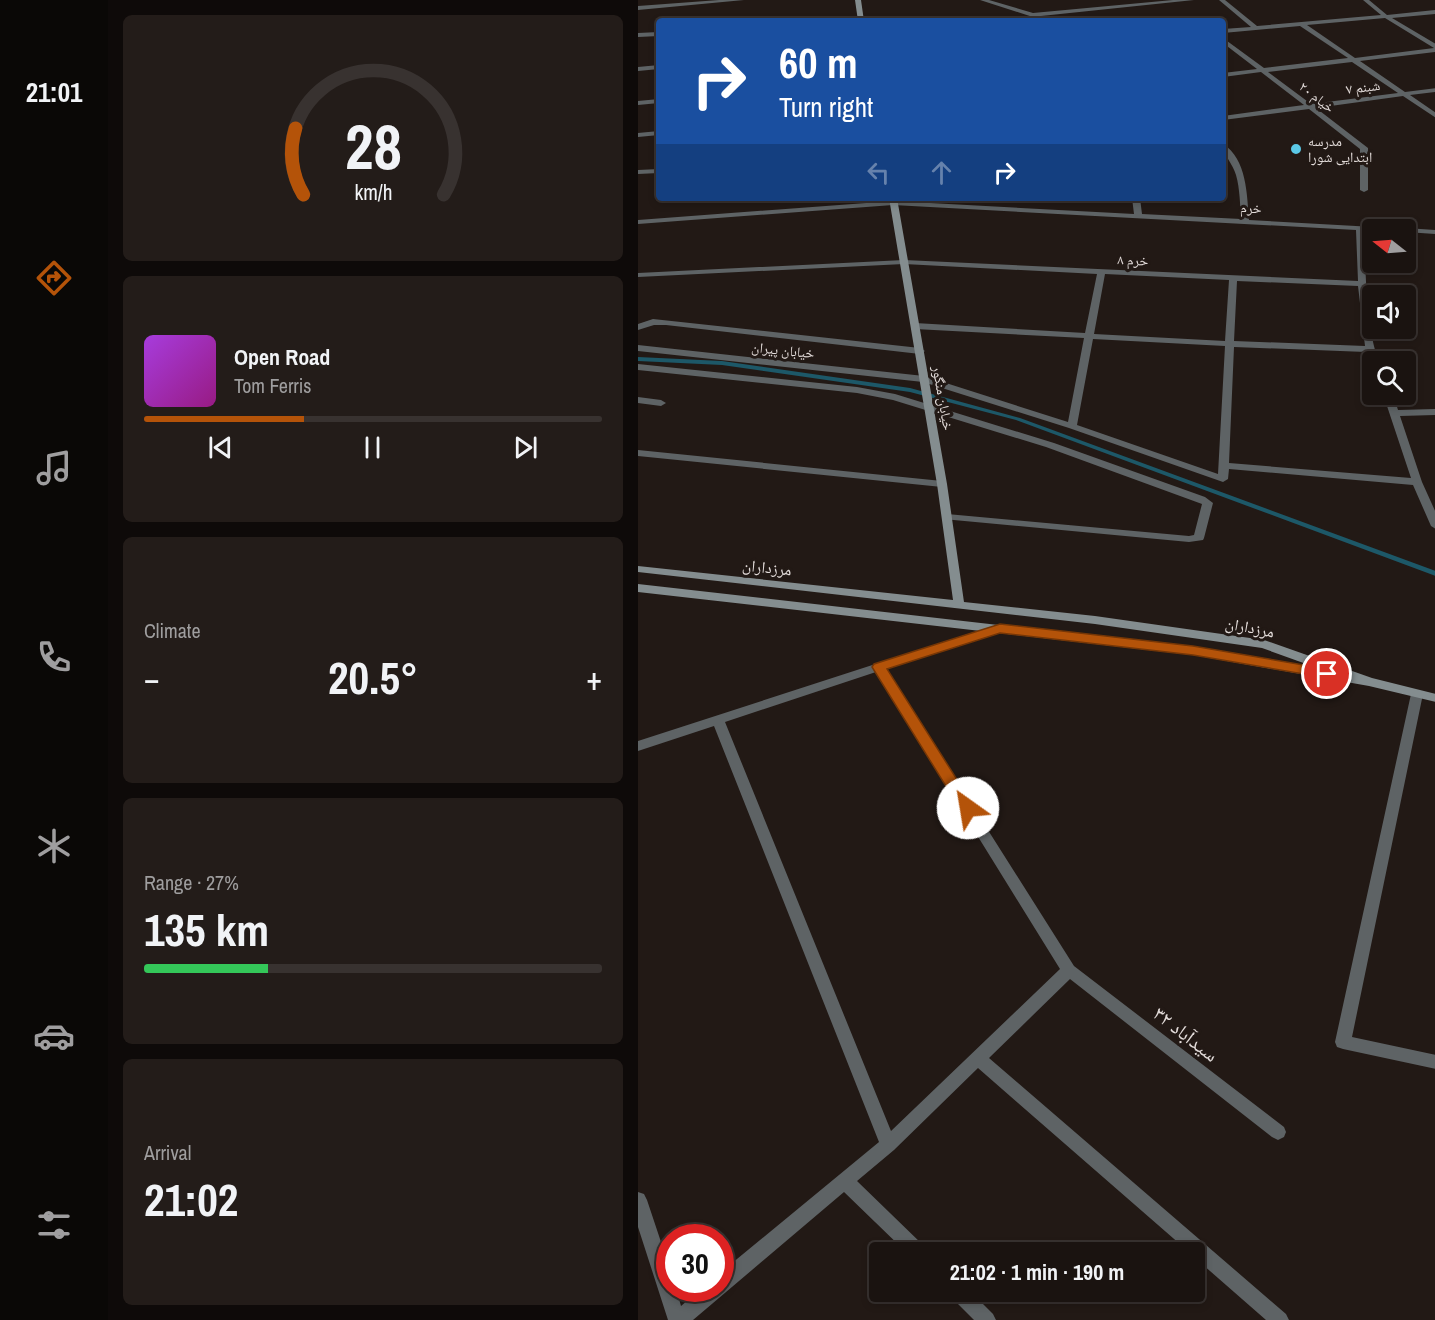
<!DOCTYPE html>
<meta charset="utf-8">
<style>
:root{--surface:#1a1310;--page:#231c19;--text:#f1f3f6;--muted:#9f9e9f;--line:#383230;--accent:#b45309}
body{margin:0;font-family:"Archivo Narrow","Noto Naskh Arabic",sans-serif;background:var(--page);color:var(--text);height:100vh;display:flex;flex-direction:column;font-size:22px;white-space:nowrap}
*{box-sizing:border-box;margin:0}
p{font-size:20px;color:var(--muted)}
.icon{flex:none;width:33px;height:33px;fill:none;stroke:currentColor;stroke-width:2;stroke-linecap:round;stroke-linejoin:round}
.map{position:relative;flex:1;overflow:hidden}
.panel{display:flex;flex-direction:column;gap:15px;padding:15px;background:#0e0a09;width:530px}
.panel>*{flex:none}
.top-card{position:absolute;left:18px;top:18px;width:570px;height:183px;border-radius:6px;box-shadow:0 3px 9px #0003,0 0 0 2px var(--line);background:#1a4fa0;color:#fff;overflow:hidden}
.needle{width:39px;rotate:287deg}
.fabs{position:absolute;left:724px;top:219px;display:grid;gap:12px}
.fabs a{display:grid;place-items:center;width:54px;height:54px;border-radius:6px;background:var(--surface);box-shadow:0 3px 9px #0003,0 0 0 2px var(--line);font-size:30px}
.speed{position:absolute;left:18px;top:1224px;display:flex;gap:12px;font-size:30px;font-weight:700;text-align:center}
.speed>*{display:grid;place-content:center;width:78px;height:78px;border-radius:50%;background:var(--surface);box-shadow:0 3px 9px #0003,0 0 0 2px var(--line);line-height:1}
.speed .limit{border:9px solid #d22;background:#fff;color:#111}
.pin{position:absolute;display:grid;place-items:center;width:51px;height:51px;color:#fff;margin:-26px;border:3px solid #fff;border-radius:50%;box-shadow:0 2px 6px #0007}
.me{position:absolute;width:66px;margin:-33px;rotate:328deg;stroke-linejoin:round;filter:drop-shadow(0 0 4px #0008)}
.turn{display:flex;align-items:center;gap:21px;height:126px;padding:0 24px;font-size:27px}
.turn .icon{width:78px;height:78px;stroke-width:2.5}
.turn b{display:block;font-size:42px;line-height:51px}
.lanes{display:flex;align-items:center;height:57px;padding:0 24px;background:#0003;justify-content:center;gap:30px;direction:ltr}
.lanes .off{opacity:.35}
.big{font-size:45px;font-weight:800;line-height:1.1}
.panel .card{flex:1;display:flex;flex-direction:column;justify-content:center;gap:9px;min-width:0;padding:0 21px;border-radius:9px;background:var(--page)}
.panel .dial{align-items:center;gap:0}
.dial svg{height:156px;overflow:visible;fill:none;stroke:var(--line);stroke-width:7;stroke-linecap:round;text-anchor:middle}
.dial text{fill:var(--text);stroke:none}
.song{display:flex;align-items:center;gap:18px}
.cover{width:72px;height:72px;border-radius:9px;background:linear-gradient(135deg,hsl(280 70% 55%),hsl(310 70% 35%))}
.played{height:6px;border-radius:3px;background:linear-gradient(90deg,var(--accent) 35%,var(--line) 35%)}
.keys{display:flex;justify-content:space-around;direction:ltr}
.heat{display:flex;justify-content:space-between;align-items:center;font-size:33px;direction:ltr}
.charge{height:9px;border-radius:4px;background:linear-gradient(90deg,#34c759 27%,var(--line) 0)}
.trip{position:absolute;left:231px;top:1242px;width:336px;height:60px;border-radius:6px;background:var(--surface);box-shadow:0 3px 9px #0003,0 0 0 2px var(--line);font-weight:800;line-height:60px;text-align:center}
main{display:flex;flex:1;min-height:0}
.dock{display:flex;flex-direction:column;width:108px;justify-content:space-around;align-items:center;background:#0a0806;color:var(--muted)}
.dock .icon{width:42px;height:42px}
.dock .selected{color:var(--accent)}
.dock b{font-size:27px;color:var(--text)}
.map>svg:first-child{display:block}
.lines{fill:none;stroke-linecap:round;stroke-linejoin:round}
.stream{fill:#1d5868;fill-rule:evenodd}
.street{fill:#5e6365;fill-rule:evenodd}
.secondary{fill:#848d8f;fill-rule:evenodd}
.route{fill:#b45309;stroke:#753606;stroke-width:1.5}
.poi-dot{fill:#5bc8e6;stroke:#221915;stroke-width:2}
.labels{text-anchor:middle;stroke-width:6;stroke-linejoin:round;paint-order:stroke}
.far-street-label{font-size:14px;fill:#e2dbd9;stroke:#221915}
.far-poi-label{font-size:14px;fill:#e2dbd9;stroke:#221915;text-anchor:start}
.street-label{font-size:16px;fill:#e2dbd9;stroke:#221915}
.near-street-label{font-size:20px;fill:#e2dbd9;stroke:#221915}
</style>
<main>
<nav class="dock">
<b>21:01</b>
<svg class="icon selected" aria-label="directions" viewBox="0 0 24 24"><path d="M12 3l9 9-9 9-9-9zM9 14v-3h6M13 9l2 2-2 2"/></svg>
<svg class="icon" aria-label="music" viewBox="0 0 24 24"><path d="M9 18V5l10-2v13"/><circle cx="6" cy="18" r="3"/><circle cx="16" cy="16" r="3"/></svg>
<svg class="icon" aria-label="phone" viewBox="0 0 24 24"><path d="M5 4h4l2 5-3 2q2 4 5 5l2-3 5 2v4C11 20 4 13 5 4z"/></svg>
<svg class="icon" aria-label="climate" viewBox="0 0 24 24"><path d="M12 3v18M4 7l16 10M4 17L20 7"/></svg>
<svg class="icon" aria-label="car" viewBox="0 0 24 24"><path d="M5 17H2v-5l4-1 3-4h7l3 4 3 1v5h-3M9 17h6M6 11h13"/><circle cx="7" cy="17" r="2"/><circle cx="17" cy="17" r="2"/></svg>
<svg class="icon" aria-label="filters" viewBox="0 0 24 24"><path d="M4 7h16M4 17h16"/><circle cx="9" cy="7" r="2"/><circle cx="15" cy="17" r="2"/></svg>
</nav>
<section class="panel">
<div class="card dial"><svg viewBox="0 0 100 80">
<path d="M14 69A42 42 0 1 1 86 69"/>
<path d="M14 69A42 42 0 0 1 10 35" stroke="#b45309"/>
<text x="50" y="56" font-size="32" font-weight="700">28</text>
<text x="50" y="72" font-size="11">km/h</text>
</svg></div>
<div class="card">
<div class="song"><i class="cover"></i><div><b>Open Road</b><p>Tom Ferris</p></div></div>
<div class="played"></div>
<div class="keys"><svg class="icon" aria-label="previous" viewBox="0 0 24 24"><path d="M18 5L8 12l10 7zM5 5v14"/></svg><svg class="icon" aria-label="pause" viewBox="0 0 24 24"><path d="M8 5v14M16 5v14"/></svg><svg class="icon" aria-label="next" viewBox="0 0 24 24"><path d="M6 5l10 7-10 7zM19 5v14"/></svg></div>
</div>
<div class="card"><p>Climate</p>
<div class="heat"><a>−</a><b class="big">20.5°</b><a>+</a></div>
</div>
<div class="card"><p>Range · 27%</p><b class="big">135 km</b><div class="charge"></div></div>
<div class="card"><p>Arrival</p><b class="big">21:02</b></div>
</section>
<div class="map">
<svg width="798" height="1320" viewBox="0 0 798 1320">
<rect width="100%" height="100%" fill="#221915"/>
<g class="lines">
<path class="stream" d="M0,357L84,361L272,388L382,418L798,571V576L378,420L272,392L84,365L0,361Z"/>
<path class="street" d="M81,0H106L0,10V6Z
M342,0H351L395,13L535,0H556L403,16L401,19Z
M581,0H587L619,26L743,15L725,0H731L749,15L798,10V14L754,18L798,44V52L722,61L767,92L798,88V92L772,95L798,113V118L765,96L678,108L730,148V190L726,192L722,190V149L671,109L585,120V116L666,105L623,72L585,77V73L619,69L585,43V38L626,68L710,58L662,26L585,33V29L613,27ZM747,18L796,48L717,58L669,25ZM714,62L760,93L673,104L630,72Z
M21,32V36L0,37V33Z
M21,65V69L0,71V67Z
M21,99V103L0,105V101Z
M21,131V135L0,137V133Z
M585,144C609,159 609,195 611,220L754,228L758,230L726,231C728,270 727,325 741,362H735L734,364L728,352L596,347L591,463L773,478L745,394H755L760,410L798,409V415L762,416L784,482L798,513V529L793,526L775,485L591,469L590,479L585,482L431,428L285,382L0,351V345L286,376L430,422L446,338L277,329L273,326L277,323L447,333L459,274L266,264L0,277V273L266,260L720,281L718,230L255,205L0,224V220L255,201L496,214L494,198H502L504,214L603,219C602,205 602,189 598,175C595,164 585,155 585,144ZM467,274L591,280L587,341L456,334ZM599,281L720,286L727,346L596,341ZM455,339L587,346L580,474L439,425Z
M21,169V173L0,174V170Z
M768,228L798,230V234L768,232V230H764Z
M15,319L282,348L287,351L282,354L28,325H16L0,330V324Z
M0,364L219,387L257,394L416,443L567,497L575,503L566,538L565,540L551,542L305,519L304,517L305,515L309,514L551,536L556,535L564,504L408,447L255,400L219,393L0,370Z
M0,397L23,400L28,403L23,406L0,403Z
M0,450L304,481L309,484L304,487L0,456Z
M361,624L365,625L367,628L365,631L248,669L436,966L646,1127L648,1132L646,1137L640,1140L634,1137L432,979L351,1058L648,1314L651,1320H628L556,1257V1252H551L340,1068L256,1150L219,1181L286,1246L289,1252H268L206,1192L55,1320H30L0,1227V1192L6,1194L9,1200L32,1269V1288H38L43,1306L64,1288H82V1273L241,1142L76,726L0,751V741ZM238,672L422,969L253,1131L87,722Z
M779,690L785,694L714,1037L798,1055V1069L705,1049L699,1047L697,1042L773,694Z
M311,1292H333L355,1314L358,1320H336L314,1298Z"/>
<path class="secondary" d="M217,0H223L226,21H220Z
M251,198H259L309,484L326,602L457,616L626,640L734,678L798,694V702L731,686L555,655L0,592V584L555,647L685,670L624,648L457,624L0,572V566L315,600L299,484Z"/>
</g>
<path class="route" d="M362,624L555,646L689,669L696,674L689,678L555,655L362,633L249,669L337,808L335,812H324L234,667L236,664Z"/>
<circle class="poi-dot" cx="658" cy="149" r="6"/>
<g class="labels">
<g class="far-street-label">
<text transform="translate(725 87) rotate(-7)" y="5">شبنم ۷</text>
<text transform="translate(679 97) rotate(38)" y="5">خیام ۲۰</text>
<text transform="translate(613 208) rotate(3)" y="5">خرم</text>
<text transform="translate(495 260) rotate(3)" y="5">خرم ۸</text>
<text transform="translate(145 350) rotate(6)" y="5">خیابان پیران</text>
<text transform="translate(305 398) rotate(80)" y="5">خیابان منگور</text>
</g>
<g class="far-poi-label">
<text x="670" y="146">مدرسه<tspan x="670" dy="16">ابتدایی شورا</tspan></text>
</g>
<g class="street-label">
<text transform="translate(129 567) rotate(6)" y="6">مرزداران</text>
<text transform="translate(612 627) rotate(11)" y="6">مرزداران</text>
</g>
<g class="near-street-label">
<text transform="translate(548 1034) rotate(38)" y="7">سیدآباد ۳۲</text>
</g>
</g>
</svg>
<div class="fabs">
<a><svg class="needle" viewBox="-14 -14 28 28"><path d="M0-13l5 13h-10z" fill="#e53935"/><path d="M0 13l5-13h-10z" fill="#9f9e9f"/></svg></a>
<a><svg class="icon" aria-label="sound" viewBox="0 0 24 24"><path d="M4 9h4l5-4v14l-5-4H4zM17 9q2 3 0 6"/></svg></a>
<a><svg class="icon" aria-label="search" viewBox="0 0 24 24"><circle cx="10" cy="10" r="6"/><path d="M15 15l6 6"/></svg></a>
</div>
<div class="speed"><div class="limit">30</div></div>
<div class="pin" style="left:689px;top:674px;background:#d93025"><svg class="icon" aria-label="arrive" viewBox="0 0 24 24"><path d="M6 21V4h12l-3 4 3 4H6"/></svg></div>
<svg class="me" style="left:330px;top:808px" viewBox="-20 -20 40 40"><circle r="19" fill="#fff"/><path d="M0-13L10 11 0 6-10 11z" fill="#b45309"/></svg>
<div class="trip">21:02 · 1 min · 190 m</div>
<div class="top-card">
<div class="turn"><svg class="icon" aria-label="right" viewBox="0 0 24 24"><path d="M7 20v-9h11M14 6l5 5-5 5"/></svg><div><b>60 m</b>Turn right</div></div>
<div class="lanes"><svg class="icon off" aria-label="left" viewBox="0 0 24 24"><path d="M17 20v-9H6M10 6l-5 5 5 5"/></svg><svg class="icon off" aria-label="ahead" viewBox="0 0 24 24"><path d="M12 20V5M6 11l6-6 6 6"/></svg><svg class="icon" aria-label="right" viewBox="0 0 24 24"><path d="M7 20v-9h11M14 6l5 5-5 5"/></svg></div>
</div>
</div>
</main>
